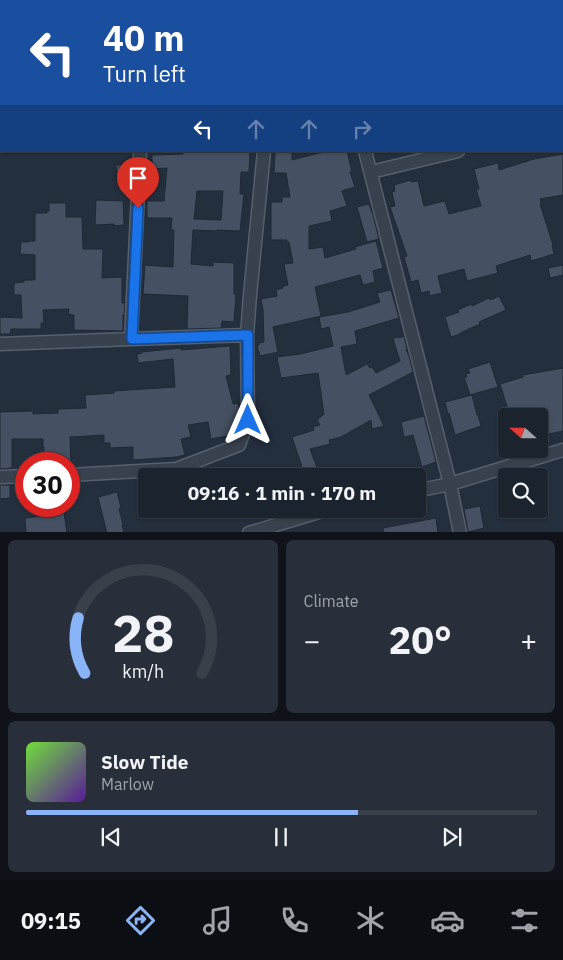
<!DOCTYPE html>
<meta charset="utf-8">
<style>
:root{--surface:#1b232e;--page:#282f3a;--text:#f1f3f6;--muted:#a0a4aa;--line:#39404a;--accent:#8ab4f8}
body{margin:0;font-family:"IBM Plex Sans",sans-serif;background:var(--page);color:var(--text);height:100vh;display:flex;flex-direction:column;font-size:19px;white-space:nowrap}
*{box-sizing:border-box;margin:0}
p{font-size:16px;color:var(--muted)}
.icon{flex:none;width:28px;height:28px;fill:none;stroke:currentColor;stroke-width:2;stroke-linecap:round;stroke-linejoin:round}
.map{position:relative;height:532px;overflow:hidden}
.details{display:flex;flex-direction:column;gap:8px;padding:8px;background:#0f1319;flex:1}
.details>*{flex:none}
.hud{position:absolute;left:0px;top:0px;width:564px;height:152px;box-shadow:0 1px 4px #0004,0 0 0 1px var(--line);background:#1a4fa0;color:#fff;overflow:hidden}
.needle{width:32px;rotate:291deg}
.buttons{position:absolute;left:498px;top:408px;display:grid;gap:10px}
.buttons a{display:grid;place-items:center;width:50px;height:50px;border-radius:5px;background:var(--surface);box-shadow:0 1px 4px #0004,0 0 0 1px var(--line);font-size:25px}
.speed{position:absolute;left:15px;top:452px;display:flex;gap:10px;font-size:25px;font-weight:700;text-align:center}
.speed>*{display:grid;place-content:center;width:65px;height:65px;border-radius:50%;background:var(--surface);box-shadow:0 1px 4px #0004,0 0 0 1px var(--line);line-height:1}
.speed .limit{border:8px solid #d22;background:#fff;color:#111}
.pin{position:absolute;display:grid;place-items:center;width:42px;height:42px;color:#fff;margin:-51px -21px;border-radius:50% 50% 50% 0;rotate:-45deg;box-shadow:0 0 5px #0007}
.pin .icon{rotate:45deg}
.me{position:absolute;width:55px;margin:-28px;rotate:0deg;stroke-linejoin:round;filter:drop-shadow(0 0 4px #0008)}
.turn{display:flex;align-items:center;gap:18px;height:105px;padding:0 20px;font-size:22px}
.turn .icon{width:65px;height:65px;stroke-width:2.5}
.turn b{display:block;font-size:35px;line-height:42px}
.lanes{display:flex;align-items:center;height:48px;padding:0 20px;background:#0003;justify-content:center;gap:25px;direction:ltr}
.lanes .off{opacity:.35}
.big{font-size:38px;font-weight:800;line-height:1.1}
.details .card{flex:1;display:flex;flex-direction:column;justify-content:center;gap:8px;min-width:0;padding:0 18px;border-radius:8px;background:var(--page)}
.details .dial{align-items:center;gap:0}
.dial svg{height:130px;overflow:visible;fill:none;stroke:var(--line);stroke-width:7;stroke-linecap:round;text-anchor:middle}
.dial text{fill:var(--text);stroke:none}
.song{display:flex;align-items:center;gap:15px}
.cover{width:60px;height:60px;border-radius:8px;background:linear-gradient(135deg,hsl(100 70% 55%),hsl(270 70% 35%))}
.played{height:5px;border-radius:2px;background:linear-gradient(90deg,var(--accent) 65%,var(--line) 65%)}
.keys{display:flex;justify-content:space-around;direction:ltr}
.heat{display:flex;justify-content:space-between;align-items:center;font-size:28px;direction:ltr}
.details .tiles{flex:1;display:grid;gap:8px;grid-template-columns:1fr 1fr}
.card:last-child{grid-column:span 2}
.trip{position:absolute;left:138px;top:468px;width:288px;height:50px;border-radius:5px;background:var(--surface);box-shadow:0 1px 4px #0004,0 0 0 1px var(--line);font-weight:800;line-height:50px;text-align:center}
.tab-bar{display:flex;height:80px;justify-content:space-around;align-items:center;background:#0b0e12;color:var(--muted)}
.tab-bar .icon{width:35px;height:35px}
.tab-bar .selected{color:var(--accent)}
.tab-bar b{font-size:22px;color:var(--text)}
.map>svg:first-child{display:block}
.building{fill:#455162;stroke:#1f2835;fill-rule:evenodd}
.lines{fill:none;stroke-linecap:round;stroke-linejoin:round}
.street-casing{stroke:#565f6c;stroke-width:15}
.street{stroke:#38414e;stroke-width:12}
.route-casing{stroke:#114b97;stroke-width:12}
.route{stroke:#1a73e8;stroke-width:9}
</style>
<div class="map">
<svg width="563" height="533" viewBox="0 0 563 533">
<rect width="100%" height="100%" fill="#242f3e"/>
<path class="building" d="M183,151H250L249,172H241L240,194H244L240,231L217,230V231L193,230L191,264L213,266V262L234,263V294H236L234,322L222,321L221,328L187,329L188,296L143,294L145,265L173,267L174,230H171L172,218H147V201H164L167,168L152,169V155L183,154ZM197,191H223L221,220L194,219Z
M275,151H292V160L327,151H347L352,172H350L355,187L342,191L347,206L330,211L332,221L309,226V249L323,247L325,258L356,249L355,247L376,241L383,268L373,271L375,282L363,285L360,275L315,287L321,316L273,327L278,352L260,356L257,346L259,345V343L264,342L263,310L261,299L277,296L276,290L283,288V286L288,285L284,264L293,263L289,242H287V240H271V202H282V197H290L286,173H274Z
M563,154V195L540,199L541,204H540L553,245H552L554,254L531,261L530,255L496,266L498,273L467,281L464,269L438,276L442,293L430,296L429,291L421,293L418,280L411,282L404,257L407,256L390,207L395,206L392,192L395,191L394,185L411,180V182L418,181L424,206L445,201L449,214L481,206L476,189H479L474,169L498,163L499,170L534,159Z
M116,165H127V177L117,178Z
M96,200L123,201L124,225L114,226V224L95,225Z
M49,203H66V217H82L83,249H103L102,278L122,277V303H125L124,315H123V331L74,330V315L68,314L69,309L43,310L44,323H41V329H11L10,334H0V317L22,318L21,295H14V283L24,282V280H35V255L20,254L21,242H29V241H35V213H47V211H49Z
M369,204L373,215L379,239L367,242L357,207Z
M563,265V275L550,278L548,268Z
M391,290L399,318L355,331L357,344L341,347L346,375L367,364L370,368L372,367L376,373L400,361L393,339L399,336V338L404,336L407,349L406,350L409,356L413,372L369,395L384,426L372,429L371,420L341,437L329,440L330,444L310,449L320,476H305L292,437L314,430L313,427L320,425L317,420L324,414L318,373L281,378L277,357L300,354L333,346L329,327L321,329L319,317L348,312L380,302L377,293Z
M499,296L506,310L479,322L480,324L460,333V334L451,337L445,317L459,312L458,310L471,304L472,306L489,298L490,300Z
M230,346L231,375L226,376L233,404L238,403L240,414V419L237,426H232L233,435L211,439L208,422L188,425L191,437L181,439L185,455L176,457L133,460V447L110,448V443H104V435L70,437L71,464H44V447H43V439H12V468L0,469V412L33,411V414L58,413V409L86,408L85,395L114,393V391L175,387L173,359L138,363L137,354L142,353V352L181,348V350Z
M490,362L498,387L470,395L464,377H467L466,374L470,373L468,369Z
M563,368V431L539,436V416H510L500,384L523,377V375Z
M472,395L477,415H478L481,426L455,435L449,413L448,414L445,402Z
M424,416L436,462L422,467L413,435L404,437L401,422Z
M0,485H10V498L0,499Z
M117,492L121,508L119,509L123,525H122L124,533H107L98,497Z
M43,506H63L67,533H26L25,518L44,516Z
M480,506L484,528L468,532L464,509Z
M436,518L438,533H384L383,528Z"/>
<g class="lines">
<g class="street-casing">
<path id="street" d="M67,1V0
M216,1V0
M352,1V0
M508,1L509,0
M0,41H1
M140,151L131,339L247,335
M365,151L450,484L460,533
M371,172L458,151
M0,344L131,339
M69,475L176,469L239,445L248,420L247,335L250,295L264,151
M0,477L26,476
M416,491L450,484L563,450
M249,533L329,509"/>
</g>
<use href="#street" class="street"/>
</g>
<g class="lines">
<g class="route-casing">
<path id="route" d="M138,208L132,339L248,335V420"/>
</g>
<use href="#route" class="route"/>
</g>
</svg>
<div class="buttons">
<a><svg class="needle" viewBox="-14 -14 28 28"><path d="M0-13l5 13h-10z" fill="#e53935"/><path d="M0 13l5-13h-10z" fill="#a0a4aa"/></svg></a>
<a><svg class="icon" aria-label="search" viewBox="0 0 24 24"><circle cx="10" cy="10" r="6"/><path d="M15 15l6 6"/></svg></a>
</div>
<div class="speed"><div class="limit">30</div></div>
<div class="pin" style="left:138px;top:208px;background:#d93025"><svg class="icon" aria-label="arrive" viewBox="0 0 24 24"><path d="M6 21V4h12l-3 4 3 4H6"/></svg></div>
<svg class="me" style="left:248px;top:420px" viewBox="-20 -20 40 40"><path d="M0-17L14 15 0 8-14 15z" fill="#1a73e8" stroke="#fff" stroke-width="4"/></svg>
<div class="trip">09:16 · 1 min · 170 m</div>
<div class="hud">
<div class="turn"><svg class="icon" aria-label="left" viewBox="0 0 24 24"><path d="M17 20v-9H6M10 6l-5 5 5 5"/></svg><div><b>40 m</b>Turn left</div></div>
<div class="lanes"><svg class="icon" aria-label="left" viewBox="0 0 24 24"><path d="M17 20v-9H6M10 6l-5 5 5 5"/></svg><svg class="icon off" aria-label="ahead" viewBox="0 0 24 24"><path d="M12 20V5M6 11l6-6 6 6"/></svg><svg class="icon off" aria-label="ahead" viewBox="0 0 24 24"><path d="M12 20V5M6 11l6-6 6 6"/></svg><svg class="icon off" aria-label="right" viewBox="0 0 24 24"><path d="M7 20v-9h11M14 6l5 5-5 5"/></svg></div>
</div>
</div>
<section class="details">
<div class="tiles">
<div class="card dial"><svg viewBox="0 0 100 80">
<path d="M14 69A42 42 0 1 1 86 69"/>
<path d="M14 69A42 42 0 0 1 10 35" stroke="#8ab4f8"/>
<text x="50" y="56" font-size="32" font-weight="700">28</text>
<text x="50" y="72" font-size="11">km/h</text>
</svg></div>
<div class="card"><p>Climate</p>
<div class="heat"><a>−</a><b class="big">20°</b><a>+</a></div>
</div>
<div class="card">
<div class="song"><i class="cover"></i><div><b>Slow Tide</b><p>Marlow</p></div></div>
<div class="played"></div>
<div class="keys"><svg class="icon" aria-label="previous" viewBox="0 0 24 24"><path d="M18 5L8 12l10 7zM5 5v14"/></svg><svg class="icon" aria-label="pause" viewBox="0 0 24 24"><path d="M8 5v14M16 5v14"/></svg><svg class="icon" aria-label="next" viewBox="0 0 24 24"><path d="M6 5l10 7-10 7zM19 5v14"/></svg></div>
</div>
</div>
</section>
<nav class="tab-bar">
<b>09:15</b>
<svg class="icon selected" aria-label="directions" viewBox="0 0 24 24"><path d="M12 3l9 9-9 9-9-9zM9 14v-3h6M13 9l2 2-2 2"/></svg>
<svg class="icon" aria-label="music" viewBox="0 0 24 24"><path d="M9 18V5l10-2v13"/><circle cx="6" cy="18" r="3"/><circle cx="16" cy="16" r="3"/></svg>
<svg class="icon" aria-label="phone" viewBox="0 0 24 24"><path d="M5 4h4l2 5-3 2q2 4 5 5l2-3 5 2v4C11 20 4 13 5 4z"/></svg>
<svg class="icon" aria-label="climate" viewBox="0 0 24 24"><path d="M12 3v18M4 7l16 10M4 17L20 7"/></svg>
<svg class="icon" aria-label="car" viewBox="0 0 24 24"><path d="M5 17H2v-5l4-1 3-4h7l3 4 3 1v5h-3M9 17h6M6 11h13"/><circle cx="7" cy="17" r="2"/><circle cx="17" cy="17" r="2"/></svg>
<svg class="icon" aria-label="filters" viewBox="0 0 24 24"><path d="M4 7h16M4 17h16"/><circle cx="9" cy="7" r="2"/><circle cx="15" cy="17" r="2"/></svg>
</nav>
